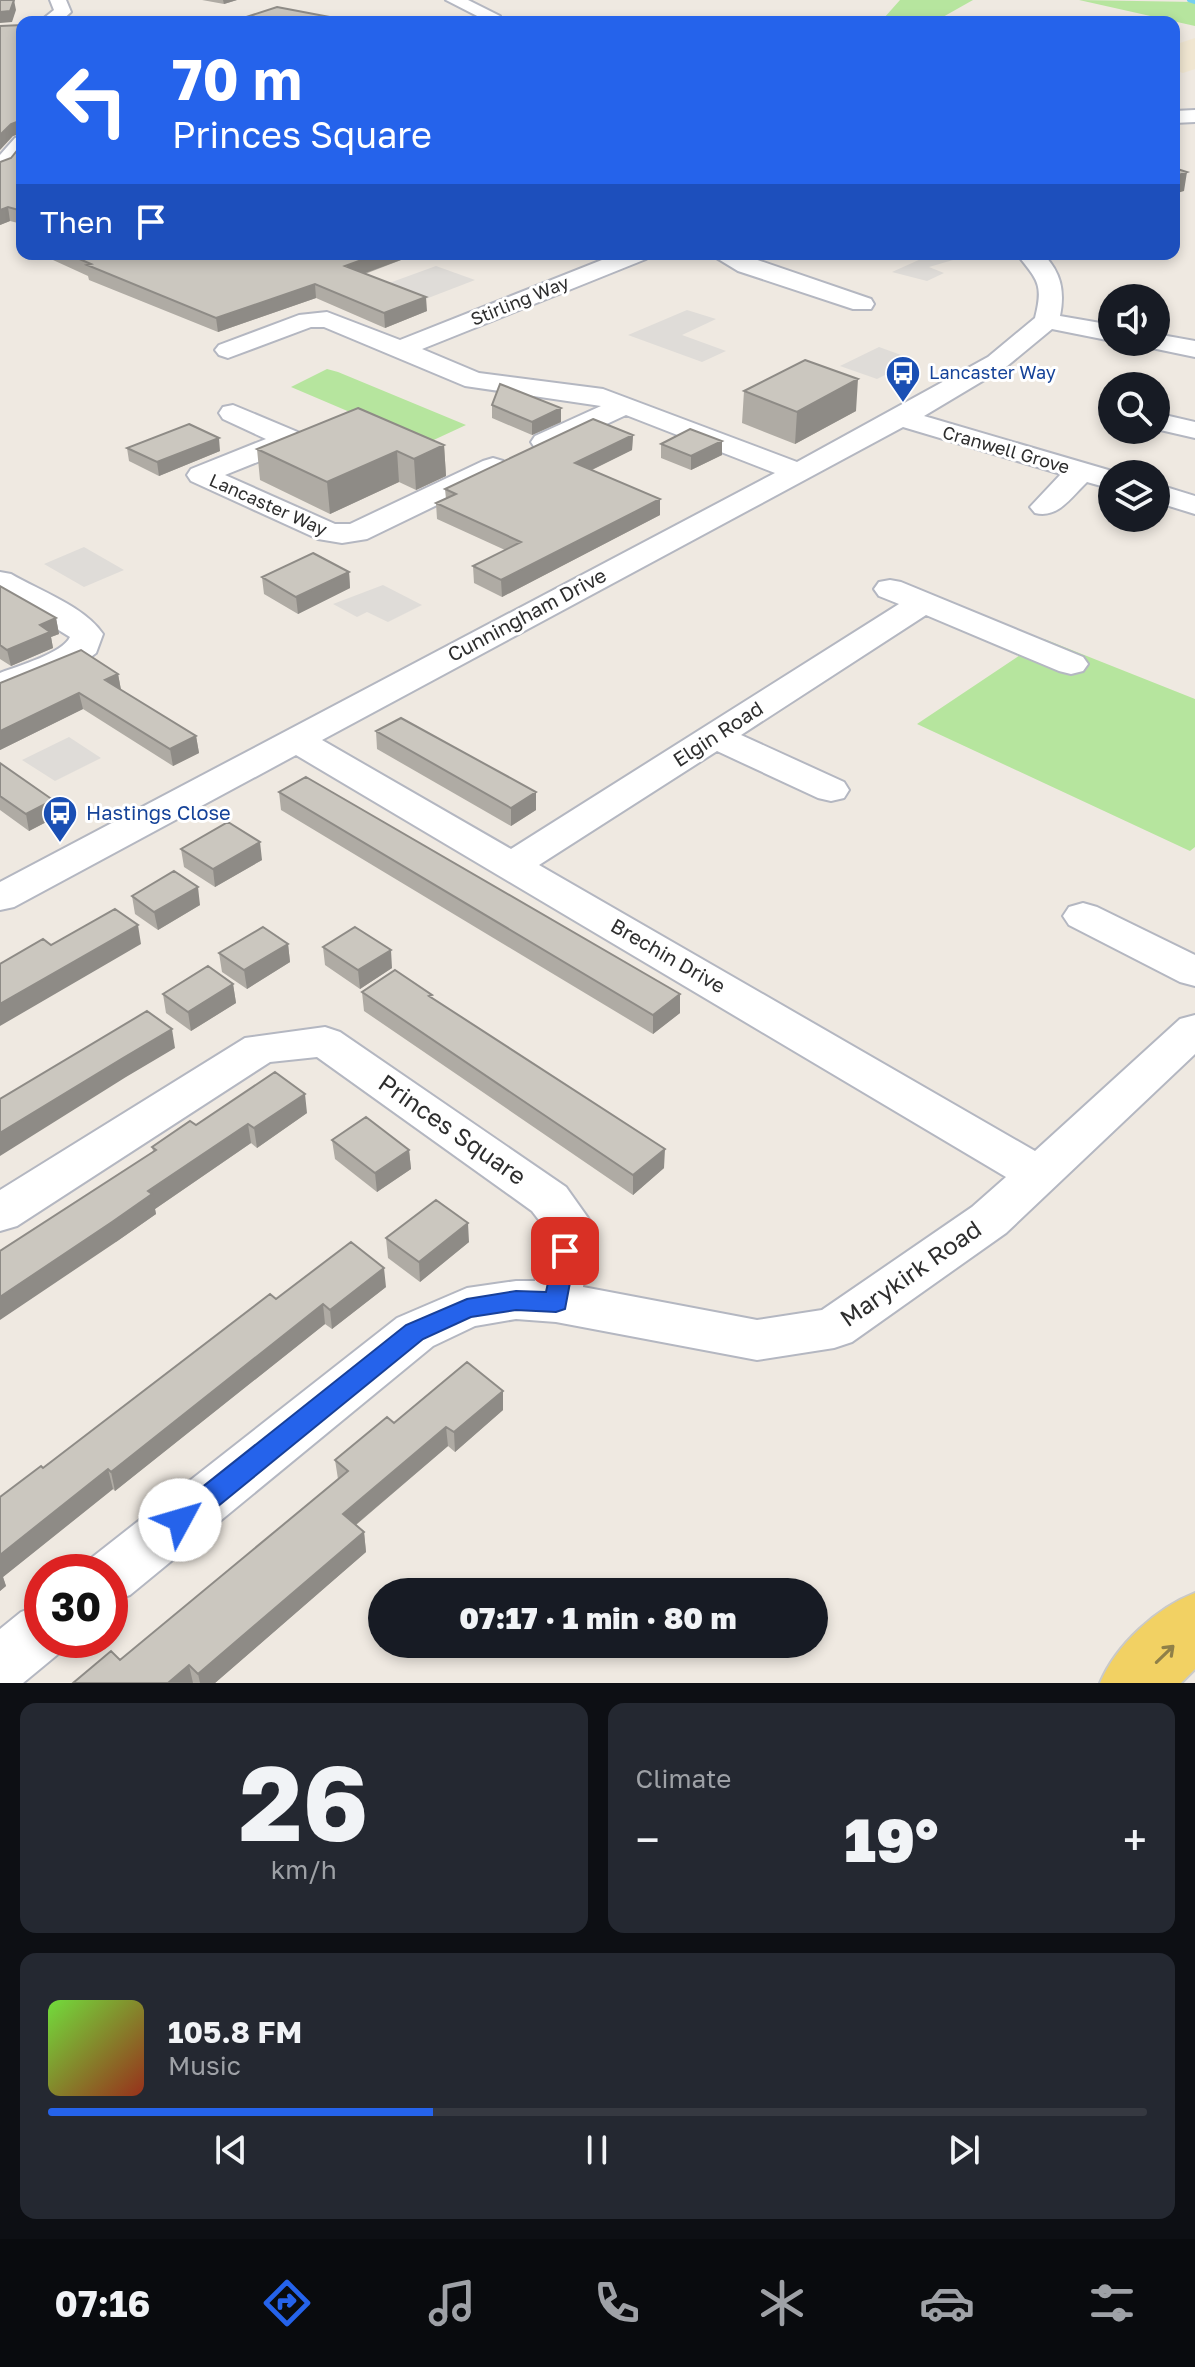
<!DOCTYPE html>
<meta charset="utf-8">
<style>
:root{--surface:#171b24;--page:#242831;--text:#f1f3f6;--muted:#9ea1a6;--line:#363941;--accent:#2563eb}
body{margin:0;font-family:"Golos Text",sans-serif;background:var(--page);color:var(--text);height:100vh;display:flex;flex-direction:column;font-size:30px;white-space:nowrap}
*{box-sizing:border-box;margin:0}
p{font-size:26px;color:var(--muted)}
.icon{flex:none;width:44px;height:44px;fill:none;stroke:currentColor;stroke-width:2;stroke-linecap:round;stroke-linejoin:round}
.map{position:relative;height:1683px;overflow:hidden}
.drawer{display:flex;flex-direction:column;gap:20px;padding:20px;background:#0d0f14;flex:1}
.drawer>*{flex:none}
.banner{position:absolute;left:16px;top:16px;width:1164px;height:244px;border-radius:16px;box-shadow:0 4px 12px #0003;background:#2563eb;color:#fff;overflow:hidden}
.fabs{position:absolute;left:1098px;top:284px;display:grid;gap:16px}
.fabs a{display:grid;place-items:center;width:72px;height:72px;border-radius:50%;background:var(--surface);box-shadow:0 4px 12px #0003;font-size:40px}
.speed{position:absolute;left:24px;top:1554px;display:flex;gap:16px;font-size:40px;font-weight:700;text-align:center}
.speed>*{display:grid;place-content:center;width:104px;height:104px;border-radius:50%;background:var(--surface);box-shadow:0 4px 12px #0003;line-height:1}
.speed .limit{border:12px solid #d22;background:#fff;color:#111}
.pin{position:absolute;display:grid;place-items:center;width:68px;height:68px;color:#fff;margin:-34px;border-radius:16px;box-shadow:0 4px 12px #0006}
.me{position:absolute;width:88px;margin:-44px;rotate:51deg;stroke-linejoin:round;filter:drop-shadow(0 0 6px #0008)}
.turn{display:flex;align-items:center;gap:28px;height:168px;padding:0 24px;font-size:36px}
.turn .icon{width:104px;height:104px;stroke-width:2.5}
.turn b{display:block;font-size:56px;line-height:68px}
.then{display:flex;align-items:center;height:76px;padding:0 24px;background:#0003;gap:16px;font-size:30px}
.big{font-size:60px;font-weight:800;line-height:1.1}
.drawer .widget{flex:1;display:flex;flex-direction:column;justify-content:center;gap:12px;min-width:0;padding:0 28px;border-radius:16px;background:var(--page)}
.drawer .dial{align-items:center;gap:0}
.dial b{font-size:104px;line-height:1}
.song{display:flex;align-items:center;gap:24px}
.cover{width:96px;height:96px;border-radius:12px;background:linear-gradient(135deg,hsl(100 70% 55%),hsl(10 70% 35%))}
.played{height:8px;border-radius:4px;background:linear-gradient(90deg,var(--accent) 35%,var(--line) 35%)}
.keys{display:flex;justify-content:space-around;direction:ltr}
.heat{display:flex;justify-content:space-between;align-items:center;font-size:44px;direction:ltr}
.drawer .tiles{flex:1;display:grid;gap:20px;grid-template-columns:1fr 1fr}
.widget:last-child{grid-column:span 2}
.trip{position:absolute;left:368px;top:1578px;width:460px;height:80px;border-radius:40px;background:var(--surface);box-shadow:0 4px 12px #0003;font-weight:800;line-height:80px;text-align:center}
.dock{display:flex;height:128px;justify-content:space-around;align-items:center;background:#090b0e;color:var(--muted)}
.dock .icon{width:56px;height:56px}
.dock .current{color:var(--accent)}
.dock b{font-size:36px;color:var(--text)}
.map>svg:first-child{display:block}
.education{fill:#f0e6d1}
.green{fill:#b6e59e}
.plaza{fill:#dfdcd8}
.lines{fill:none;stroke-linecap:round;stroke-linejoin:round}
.stream{stroke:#75cff0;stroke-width:4}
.minor-casing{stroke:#b4b7c1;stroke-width:4}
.major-casing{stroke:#c9c9c9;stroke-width:4}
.minor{fill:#fff;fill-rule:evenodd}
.major{fill:#f2d163;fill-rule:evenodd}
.wall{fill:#afaba4}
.shaded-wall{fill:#8e8b86}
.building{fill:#cbc7bf;stroke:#8e8b86;stroke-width:2}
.oneway{stroke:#908048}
.route{fill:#2563eb;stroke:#184099;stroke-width:2}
.labels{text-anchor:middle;stroke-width:6;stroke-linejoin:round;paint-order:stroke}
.far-street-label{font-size:18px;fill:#2e2e2e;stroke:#fff}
.far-transit-label{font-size:18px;fill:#164399;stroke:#fff;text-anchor:start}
.street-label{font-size:20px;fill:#2e2e2e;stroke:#fff}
.transit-label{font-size:20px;fill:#164399;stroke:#fff;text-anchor:start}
.near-street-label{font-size:24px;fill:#2e2e2e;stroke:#fff}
</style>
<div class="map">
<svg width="1195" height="1683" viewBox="0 0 1195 1683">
<rect width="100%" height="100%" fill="#efe9e1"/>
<path class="education" d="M1195,38V69L1183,73L1174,70V45Z"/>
<path class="green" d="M900,0H973L934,22H867L884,18Z
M1079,0L1195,2V26Z
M327,369L338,372L466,425L425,444L291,387Z
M1044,639L1195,699V847L1190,851L917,724Z"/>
<path class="plaza" d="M932,254L953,260L929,267L944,273L927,281L892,272Z
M436,266L475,280L410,305L370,290Z
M687,310L716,319L682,335L726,351L702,362L628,335Z
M879,347L915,360L877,379L840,366Z
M84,547L124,570L84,587L44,564Z
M383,585L422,605L388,622L367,612L357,617L333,604Z
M69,737L101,758L55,781L22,760Z"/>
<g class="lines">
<path class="stream" d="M1189,0L1195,2"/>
<g class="minor-casing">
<path id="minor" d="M50,0H66L71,12L60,22H39L54,10Z
M446,0H468L500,16L497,20H485Z
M1195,110V122L1174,123V111Z
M22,136C22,152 19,170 0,174V155L15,138Z
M617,254H650L646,259L422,349L479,373L603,389L797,462L988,357L1035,318C1044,283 1037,280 1017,254H1043C1061,272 1065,291 1060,316L1112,325V341L1052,329L1006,367L924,416L1122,474H1112V489L1087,482C1071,497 1058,519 1035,513L1030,507L1061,474L903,427L322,740L511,849L899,604L879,596L874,589L879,582L890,580L901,582L1083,657L1088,664L1083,671L1071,674L1059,671L926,615L741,735L844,782L849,790L844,798L831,801L818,798L717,751L539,865L1035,1151L1180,1019L1195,1015V1054L1006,1233L852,1342L834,1348L757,1360L556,1322L516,1319L475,1326L433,1346L130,1595L110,1602V1572H84L90,1559L397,1318L467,1288L516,1281H535L545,1228L532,1211L317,1057L270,1062L17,1226L0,1231V1190L245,1038L325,1027L340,1032L566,1187L593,1225L583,1287L757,1320L822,1310L972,1207L1006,1177L296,755L14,907L0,910V882L775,473L626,415L555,448L545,450L535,448L531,442L535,436L601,406L465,386L324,327H311L228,358L219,355L215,350L219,345L299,315L327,312L400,340Z
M710,254H740L871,299L874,304L871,309H853L738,271Z
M1156,334L1195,341V357L1147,347L1143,342H1156Z
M233,405L300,433L304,439L300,445L225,475L335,524H350L483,461L493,458L503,461L507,467L503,473L367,539L342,543L318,539L191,481L187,475L191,469L266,439L223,419L219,413L223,407Z
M1156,413L1195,422V438L1156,429Z
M1156,484L1195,496V514L1156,502Z
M0,572L11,574C40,591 84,606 103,634L96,653L83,663L0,695V673C18,666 63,653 70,637L0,594Z
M1083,903L1097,907L1195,955V986L1180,982L1069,925L1063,916L1069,907Z
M42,1604V1640H67L63,1650L23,1683H0V1629L21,1612Z"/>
</g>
<g class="major-casing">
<path id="major" d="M1195,1593V1669L1181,1683H1100C1116,1645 1156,1608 1195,1593Z"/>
</g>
<use href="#minor" class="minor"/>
<use href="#major" class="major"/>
</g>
<path class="wall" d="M202,0H237L224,4Z
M22,25V224L10,221L0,225L11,158L19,148L21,133L13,136Z
M52,254H409V257L365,274L427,311L385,328L316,298L218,332L89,280L88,276L53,260Z
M744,391L856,411L795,444L742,423Z
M492,405L561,422L532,435L492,418Z
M633,435L632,450L592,470L660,499V515L502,597L474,583L473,566L505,550L437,519L436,503L446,499L445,489Z
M661,444L722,455L691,470L661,458Z
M444,445L446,476L416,490L399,482L330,514L260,480L257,449Z
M127,448L220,451L159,476L129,461Z
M349,572L350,588L298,614L264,594L262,577Z
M0,586L56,618L59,634L51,637L53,648L11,666L0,659Z
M118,674L121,690L196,736L199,753L173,766L83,709L0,750V683Z
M376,731L536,792V810L511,826L377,749Z
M0,763L53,800L56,817L29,831L0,810Z
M279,792L680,994V1013L653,1034L281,810Z
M181,849L262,860L215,887L184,867Z
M132,896L200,905L158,930L135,914Z
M288,944L290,962L247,989L222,972L219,953Z
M323,947L392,968L360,989L325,965Z
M233,984L236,1003L191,1031L166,1013L163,994Z
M362,992L432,998L664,1168L633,1195L364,1011Z
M307,1113L257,1148L251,1143L155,1209L156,1214L116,1242L153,1151L152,1147L196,1125Z
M332,1140L409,1150L411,1169L377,1192L335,1159Z
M386,1238L469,1242L420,1282L388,1258Z
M386,1287L332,1329L325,1324L115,1491L113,1489L3,1577L6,1586L0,1591V1497L43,1468L276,1299Z
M503,1410L455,1452L448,1446L356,1525L364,1532L366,1552L215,1683H73L120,1660L338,1479L335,1460L394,1423Z"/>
<path class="shaded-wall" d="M14,0L16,10L12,22L0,23V12Z
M223,0H237L224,4Z
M19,121L21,133L13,136L0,150V135L11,124Z
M1187,172L1184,191L1174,194V177Z
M8,207L10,221L0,225V210Z
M378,254H409V257L346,280L345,266Z
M315,284L316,298L218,332L216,318Z
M426,297L427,311L385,328L384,313Z
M858,379L856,411L795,444L797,412Z
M561,408V422L532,435V422Z
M633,435L632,450L575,478V463Z
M219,438L220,451L159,476L157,462Z
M722,441V455L691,470V456Z
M444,445L446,476L416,490L414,459Z
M397,451L399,482L330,514L327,482Z
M660,499V515L502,597L501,580Z
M349,572L350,588L298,614L296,597Z
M56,618L59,634L51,637L53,648L11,666L7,650L40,625Z
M118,674L121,690L105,680Z
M79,693L83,709L0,750V731Z
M196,736L199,753L173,766L170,749Z
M536,792V810L511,826V808Z
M53,800L56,817L29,831L26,814Z
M260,842L262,860L215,887L213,869Z
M198,887L200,905L158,930L154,912Z
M138,925L141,944L0,1026V1004Z
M288,944L290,962L247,989L244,970Z
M391,950L392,968L360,989L358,970Z
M233,984L236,1003L191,1031L188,1012Z
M680,994V1013L653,1034V1015Z
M172,1029L175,1048L126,1077L0,1156V1133L123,1058Z
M305,1094L307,1113L257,1148L254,1128Z
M248,1124L251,1143L155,1209L156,1214L116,1242L0,1320V1297L148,1191Z
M665,1149L664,1168L633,1195V1175Z
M409,1150L411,1169L377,1192L375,1173Z
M468,1223L469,1242L420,1282L419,1262Z
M384,1268L386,1287L332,1329L330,1310Z
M323,1304L325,1324L115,1491L111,1472Z
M503,1391V1410L455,1452L454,1432Z
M446,1427L448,1446L346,1533L343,1514Z
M108,1469L113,1489L3,1577L6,1586L0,1591V1555Z
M364,1532L366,1552L215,1683H200L198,1674Z
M189,1665L193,1683H168Z"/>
<path class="building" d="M0,0H14L10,11L0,12Z
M277,7L356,22H231Z
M22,25V123L19,121L11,124L0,135V26Z
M22,128V211L8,207L0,210V162L11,158L19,148Z
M1174,168L1187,172L1174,177Z
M68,254H378L345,266L426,297L384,313L315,284L216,318L87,265L91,264Z
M805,360L858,379L797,412L744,391Z
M500,384L561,408L532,422L492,405Z
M358,408L444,445L414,459L397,451L327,482L257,449Z
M593,419L633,435L575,463L660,499L501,580L473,566L521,542L436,503L456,494L445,489Z
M189,424L219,438L157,462L127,448Z
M690,429L722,441L691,456L661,444Z
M313,553L349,572L296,597L262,577Z
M0,586L56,618L40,625L50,632L7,650L0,645Z
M81,650L118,674L105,680L196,736L170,749L79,693L0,731V683Z
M401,718L536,792L511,808L376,731Z
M0,763L53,800L26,814L0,796Z
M306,777L680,994L653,1015L279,792Z
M228,822L260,842L213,869L181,849Z
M174,871L198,887L154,912L132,896Z
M115,909L138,925L0,1004V964L43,939L51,945Z
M263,927L288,944L244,970L219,953Z
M355,927L391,950L358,970L323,947Z
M208,966L233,984L188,1012L163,994Z
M395,970L432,995L429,996L665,1149L633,1175L362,992Z
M147,1011L172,1029L123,1058L0,1133V1099Z
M275,1072L305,1094L254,1128L248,1124L148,1191L152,1194L112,1222L0,1297V1251L156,1150L152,1147L190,1121L196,1125Z
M366,1117L409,1150L375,1173L332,1140Z
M436,1200L468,1223L419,1262L386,1238Z
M351,1242L384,1268L330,1310L323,1304L111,1472L108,1469L0,1555V1497L41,1466L43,1468L270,1294L276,1299Z
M467,1362L503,1391L454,1432L446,1427L343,1514L364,1532L198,1674L189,1665L168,1683H73L111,1651L120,1660L348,1471L335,1460L387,1417L394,1423Z"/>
<defs><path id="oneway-shaft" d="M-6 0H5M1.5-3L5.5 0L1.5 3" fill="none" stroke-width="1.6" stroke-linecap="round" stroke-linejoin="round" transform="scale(2)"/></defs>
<use class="oneway" href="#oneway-shaft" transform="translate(1165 1654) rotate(-44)"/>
<path class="route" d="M565,1242L573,1245L576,1251L565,1309L556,1312L516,1310L471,1317L423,1339L190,1529L180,1532L171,1529L167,1520L171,1512L406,1325L467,1299L516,1291L546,1292L556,1245Z"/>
<defs>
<g id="bus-pin" transform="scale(1.8)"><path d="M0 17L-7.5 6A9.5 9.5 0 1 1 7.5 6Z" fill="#1a4fb4" stroke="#fff"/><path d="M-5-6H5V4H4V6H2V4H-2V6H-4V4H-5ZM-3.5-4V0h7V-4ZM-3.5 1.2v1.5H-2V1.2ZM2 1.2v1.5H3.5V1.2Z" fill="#fff"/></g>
</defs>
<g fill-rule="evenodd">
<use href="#bus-pin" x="903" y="373"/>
<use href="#bus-pin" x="60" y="813"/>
</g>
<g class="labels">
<g class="far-street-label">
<text transform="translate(520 301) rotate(-22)" y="6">Stirling Way</text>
<text transform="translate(1006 450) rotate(16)" y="6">Cranwell Grove</text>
<text transform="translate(268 505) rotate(24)" y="6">Lancaster Way</text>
</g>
<g class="far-transit-label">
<text x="929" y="379">Lancaster Way</text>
</g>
<g class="street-label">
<text transform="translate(527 615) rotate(-28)" y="7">Cunningham Drive</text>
<text transform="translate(718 734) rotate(-33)" y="7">Elgin Road</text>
<text transform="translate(668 956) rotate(30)" y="7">Brechin Drive</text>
</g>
<g class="transit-label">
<text x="86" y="820">Hastings Close</text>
</g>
<g class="near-street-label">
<text transform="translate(452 1130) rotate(35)" y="8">Princes Square</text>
<text transform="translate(911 1274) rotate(-35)" y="8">Marykirk Road</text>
</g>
</g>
</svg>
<div class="fabs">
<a><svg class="icon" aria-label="sound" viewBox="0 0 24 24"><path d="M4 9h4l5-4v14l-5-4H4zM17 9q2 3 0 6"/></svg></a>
<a><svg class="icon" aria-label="search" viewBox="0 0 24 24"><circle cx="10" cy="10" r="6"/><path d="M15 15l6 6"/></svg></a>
<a><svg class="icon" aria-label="layers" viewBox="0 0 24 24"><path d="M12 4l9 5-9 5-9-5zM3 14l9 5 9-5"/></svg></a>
</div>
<div class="speed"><div class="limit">30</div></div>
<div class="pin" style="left:565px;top:1251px;background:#d93025"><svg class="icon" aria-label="arrive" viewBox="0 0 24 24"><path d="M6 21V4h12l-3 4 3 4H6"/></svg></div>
<svg class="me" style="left:180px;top:1520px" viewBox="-20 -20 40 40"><circle r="19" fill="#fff"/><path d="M0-13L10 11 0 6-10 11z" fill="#2563eb"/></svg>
<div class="trip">07:17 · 1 min · 80 m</div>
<div class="banner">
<div class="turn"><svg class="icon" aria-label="left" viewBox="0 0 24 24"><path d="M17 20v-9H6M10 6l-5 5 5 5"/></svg><div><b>70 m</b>Princes Square</div></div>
<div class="then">Then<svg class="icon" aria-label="arrive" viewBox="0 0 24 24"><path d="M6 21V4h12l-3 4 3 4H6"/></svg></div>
</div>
</div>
<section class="drawer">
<div class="tiles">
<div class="widget dial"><b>26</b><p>km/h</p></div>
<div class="widget"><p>Climate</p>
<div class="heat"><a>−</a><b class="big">19°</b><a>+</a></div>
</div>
<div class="widget">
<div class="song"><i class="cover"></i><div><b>105.8 FM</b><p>Music</p></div></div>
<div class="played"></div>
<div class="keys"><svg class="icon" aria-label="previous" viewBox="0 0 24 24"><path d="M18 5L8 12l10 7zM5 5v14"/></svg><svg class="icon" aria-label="pause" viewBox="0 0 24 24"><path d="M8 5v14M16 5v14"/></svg><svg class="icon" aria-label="next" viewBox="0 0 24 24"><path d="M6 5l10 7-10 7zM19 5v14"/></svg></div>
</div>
</div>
</section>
<nav class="dock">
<b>07:16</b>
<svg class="icon current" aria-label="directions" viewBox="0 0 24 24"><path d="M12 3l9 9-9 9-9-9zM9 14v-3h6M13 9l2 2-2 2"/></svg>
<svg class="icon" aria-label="music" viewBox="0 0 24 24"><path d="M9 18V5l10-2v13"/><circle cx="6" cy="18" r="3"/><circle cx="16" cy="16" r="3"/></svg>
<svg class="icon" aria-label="phone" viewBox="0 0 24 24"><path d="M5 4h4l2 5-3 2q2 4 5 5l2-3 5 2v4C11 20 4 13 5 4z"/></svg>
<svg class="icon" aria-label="climate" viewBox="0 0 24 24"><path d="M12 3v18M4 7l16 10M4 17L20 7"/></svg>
<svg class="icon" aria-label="car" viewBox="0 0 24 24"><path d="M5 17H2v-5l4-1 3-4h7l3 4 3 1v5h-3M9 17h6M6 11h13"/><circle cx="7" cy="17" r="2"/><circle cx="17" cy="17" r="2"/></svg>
<svg class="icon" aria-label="filters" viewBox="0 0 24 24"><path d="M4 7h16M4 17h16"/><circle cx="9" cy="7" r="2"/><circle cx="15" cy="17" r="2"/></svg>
</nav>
